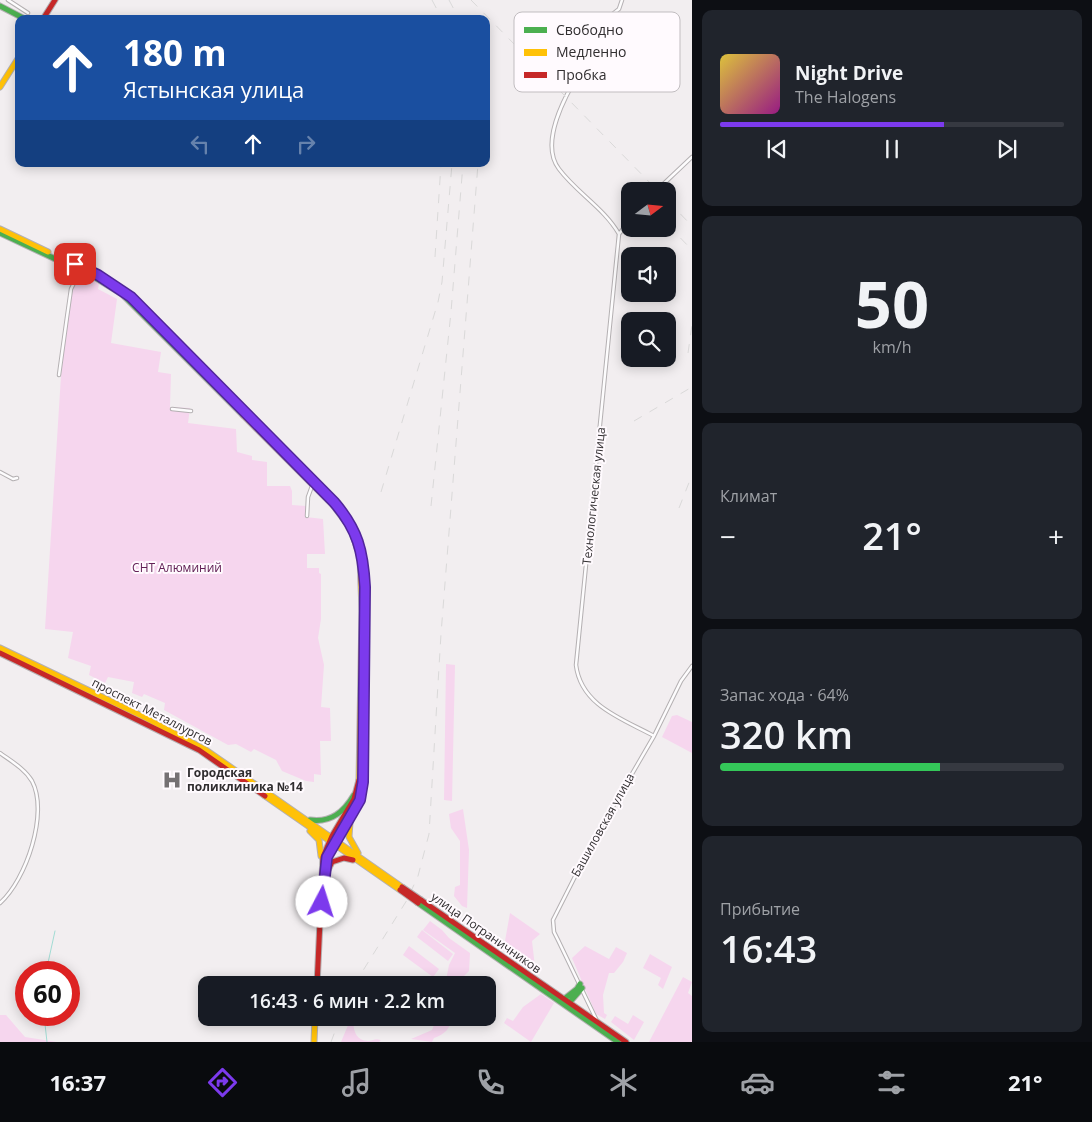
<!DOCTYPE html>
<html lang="ru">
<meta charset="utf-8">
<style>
:root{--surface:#171b24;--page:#20242c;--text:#f1f3f6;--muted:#9ea1a6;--line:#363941;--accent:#7c3aed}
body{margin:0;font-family:"Open Sans",sans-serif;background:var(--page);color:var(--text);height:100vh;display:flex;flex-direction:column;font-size:19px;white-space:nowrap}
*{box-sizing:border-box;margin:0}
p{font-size:16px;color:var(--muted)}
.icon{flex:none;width:28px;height:28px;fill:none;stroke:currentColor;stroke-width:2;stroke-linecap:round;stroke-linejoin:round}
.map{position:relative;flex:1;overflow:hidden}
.side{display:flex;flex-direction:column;gap:10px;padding:10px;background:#0d0f14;width:400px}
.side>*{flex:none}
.guide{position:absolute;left:15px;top:15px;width:475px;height:152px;border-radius:10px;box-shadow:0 2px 12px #0003;background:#1a4fa0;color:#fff;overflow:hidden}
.needle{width:32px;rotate:74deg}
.fabs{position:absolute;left:621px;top:182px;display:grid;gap:10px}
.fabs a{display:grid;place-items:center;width:55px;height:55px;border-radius:10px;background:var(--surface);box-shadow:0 2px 12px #0003;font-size:25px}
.speed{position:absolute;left:15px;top:961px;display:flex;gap:10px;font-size:25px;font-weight:700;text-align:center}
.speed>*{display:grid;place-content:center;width:65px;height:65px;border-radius:50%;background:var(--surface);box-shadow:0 2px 12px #0003;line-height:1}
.speed .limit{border:8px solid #d22;background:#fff;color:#111}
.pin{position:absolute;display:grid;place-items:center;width:42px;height:42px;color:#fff;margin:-21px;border-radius:10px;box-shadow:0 2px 8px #0006}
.me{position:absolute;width:55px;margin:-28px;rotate:5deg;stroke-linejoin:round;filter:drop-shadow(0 0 4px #0008)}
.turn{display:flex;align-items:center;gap:18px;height:105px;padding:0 25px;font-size:22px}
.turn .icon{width:65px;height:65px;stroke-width:2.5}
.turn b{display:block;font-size:35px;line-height:42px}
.lanes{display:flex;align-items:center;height:48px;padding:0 25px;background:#0003;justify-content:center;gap:25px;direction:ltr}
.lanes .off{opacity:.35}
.big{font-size:38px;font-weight:600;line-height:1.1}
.side .widget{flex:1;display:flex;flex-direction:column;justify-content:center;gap:8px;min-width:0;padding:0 18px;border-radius:10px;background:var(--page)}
.side .dial{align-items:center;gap:0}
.dial b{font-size:65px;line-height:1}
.song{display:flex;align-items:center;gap:15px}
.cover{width:60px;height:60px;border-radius:8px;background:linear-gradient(135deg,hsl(50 70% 55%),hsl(310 70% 35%))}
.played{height:5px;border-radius:2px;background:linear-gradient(90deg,var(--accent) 65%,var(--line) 65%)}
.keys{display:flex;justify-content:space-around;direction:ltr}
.heat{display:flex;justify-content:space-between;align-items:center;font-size:28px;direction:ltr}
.charge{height:8px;border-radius:4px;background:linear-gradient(90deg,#34c759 64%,var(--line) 0)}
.trip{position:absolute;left:198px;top:976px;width:298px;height:50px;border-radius:10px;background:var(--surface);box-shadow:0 2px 12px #0003;font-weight:600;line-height:50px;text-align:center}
.tab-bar{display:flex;height:80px;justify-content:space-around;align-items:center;background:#090b0e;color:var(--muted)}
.tab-bar .icon{width:35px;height:35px}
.tab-bar .active{color:var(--accent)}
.tab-bar b{font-size:22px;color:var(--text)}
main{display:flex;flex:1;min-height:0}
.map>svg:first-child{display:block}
.green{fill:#f6d6ee}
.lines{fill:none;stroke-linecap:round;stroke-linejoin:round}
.stream{stroke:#a2dcd4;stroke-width:1}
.street-casing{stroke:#b4b0b2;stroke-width:4.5}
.fast-casing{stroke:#b4b0b2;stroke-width:7}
.slow-casing{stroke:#b4b0b2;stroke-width:7}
.jam-casing{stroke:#b4b0b2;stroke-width:7}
.street{stroke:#fdfcfd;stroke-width:2.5}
.fast{stroke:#4caf50;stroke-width:5}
.slow{stroke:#ffc107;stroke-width:5}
.jam{stroke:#c62828;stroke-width:5}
.rail{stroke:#dad9d9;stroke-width:1;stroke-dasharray:9 9;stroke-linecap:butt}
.jam-bridge-casing{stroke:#b4b0b2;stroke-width:7;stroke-linecap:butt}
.jam-bridge{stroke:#c62828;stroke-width:5}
.route-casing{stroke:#51269a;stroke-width:12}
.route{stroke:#7c3aed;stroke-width:9}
.labels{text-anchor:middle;stroke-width:4;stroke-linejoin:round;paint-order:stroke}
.street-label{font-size:12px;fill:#312e30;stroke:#fffafe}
.park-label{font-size:12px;fill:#622156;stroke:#fffafe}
.poi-label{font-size:12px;font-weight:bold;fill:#312e30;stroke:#fffafe;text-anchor:start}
.key{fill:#fffafe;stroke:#c1bdc0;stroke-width:1}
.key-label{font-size:14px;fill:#312e30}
</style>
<main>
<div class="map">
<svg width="692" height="1042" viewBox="0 0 692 1042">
<rect width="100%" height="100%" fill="#f2eef0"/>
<path class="green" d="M78,272L99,284L98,289L117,299L111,343L161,352L158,372L171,374L170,407L190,408L188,423L236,429L237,452L252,456V460L267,462V486H290L292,491V505L306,506V517L323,519L325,554H307V568H319V573L321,574V619L318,638L324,665L321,707L330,708L331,741H320L321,775L314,774V782L306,781L282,771L276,760L254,749L251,752L236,744L228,745L164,710L165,703L144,694L142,697L132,693L134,682L108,677L105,683L89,675L91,666L68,658L73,632L45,629L61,376L68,310Z
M446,664L455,665L452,801L444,800Z
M677,715L692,722V753L662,737L672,716Z
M463,809L469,850L467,908L462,906L454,896L455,887L460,885V841L451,828L449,814Z
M510,913L540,934L532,941L535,967L538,969L535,974L505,941Z
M430,921L442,930L449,938L470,953L469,971L455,985H445L449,965L455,953L423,930Z
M422,930L453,954L448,961L417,937Z
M409,946L439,969L433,977L403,955Z
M585,946L609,959L616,947L627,953L623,962L614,973H609L603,995L604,1013L607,1015L605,1019L596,1014L572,958Z
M650,954L672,967L663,989L658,985L661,978L643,968Z
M683,977L692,982L688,993L692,996V1042H649Z
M541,994L554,1003L531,1042L504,1023L507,1018L513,1021L523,1007Z
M0,1015H6L25,1037L57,1042H0Z
M633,1015L644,1022L634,1040L611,1022L615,1016L628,1024Z
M351,1018H354C352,1027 355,1042 369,1041C374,1040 375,1038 381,1040L379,1042H341Z
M437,1018H452C450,1029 445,1034 434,1038L432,1042L411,1039L432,1030Z"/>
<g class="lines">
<path class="stream" d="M46,972L55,931
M44,1015L47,1042"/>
<g class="street-casing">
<path id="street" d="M8,0L28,13
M656,191L692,157
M630,220L619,234L576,665C581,706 623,719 654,736
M619,234C604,208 577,193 559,169C539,143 566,94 581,70C586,62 593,55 596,47C598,40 598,31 600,24L619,9L622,0
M59,375L67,317L71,289L75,281
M172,409L191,411
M0,472L13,479L17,478
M307,516L308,497L312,486
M0,753C11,761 25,769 32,781C49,813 26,880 0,903
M597,1021L558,940L554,932L553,920L593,841L654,736L681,681L692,666"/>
</g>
<g class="fast-casing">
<path id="fast" d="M0,6L25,19
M0,233L96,278L122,294L243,415
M186,353L296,464
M310,820C331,823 344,812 354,795
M325,866L331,849L360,800L363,767
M418,903L618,1042
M563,1000L577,989L580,984
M568,1004L582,988"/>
</g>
<g class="slow-casing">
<path id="slow" d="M0,87L19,57
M0,229L48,252
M243,415L333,505L351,529L360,557L362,611L359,780
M0,648L144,717L206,750L402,887
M265,796L400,890
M350,822L349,837L358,853
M310,831L319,840L321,856
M314,1042L315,1018"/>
</g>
<g class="jam-casing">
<path id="jam" d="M43,19L55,0
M0,653L199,750L265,796
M325,876L332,862L344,858L353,860
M421,900L626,1042
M317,985L323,857L332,836L354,799L359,780"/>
</g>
<use href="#street" class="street"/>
<use href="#fast" class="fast"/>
<use href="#slow" class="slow"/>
<use href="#jam" class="jam"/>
<path class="rail" d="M432,0L442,19
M449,0L459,19
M471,0L658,191
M668,201L692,226
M668,225L692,250
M435,257L441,164
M688,353L692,325
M634,421L692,387
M381,492L438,302L442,282L452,164
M431,506L451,312L463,164
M679,508L692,475
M354,985L407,900L418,876L429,834L441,634L478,164
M331,1042L340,1018"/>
<g class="jam-bridge-casing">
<path id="jam-bridge" d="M402,887L421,900
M400,890L418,903"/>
</g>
<use href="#jam-bridge" class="jam-bridge"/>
</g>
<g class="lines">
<g class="route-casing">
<path id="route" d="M75,264L98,275L131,297L334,502C358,530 363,551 365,587L363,782L360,800L327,857L322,902"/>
</g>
<use href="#route" class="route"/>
</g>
<defs>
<g id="hospital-bare" transform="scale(1.5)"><path d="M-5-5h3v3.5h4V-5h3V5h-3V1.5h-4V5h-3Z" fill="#757173" stroke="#fffafe" stroke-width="2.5" paint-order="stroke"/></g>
</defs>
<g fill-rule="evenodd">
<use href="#hospital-bare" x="172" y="780"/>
</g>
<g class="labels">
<g class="street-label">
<text transform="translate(594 496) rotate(-84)" y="4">Технологическая улица</text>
<text transform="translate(152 712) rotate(27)" y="4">проспект Металлургов</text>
<text transform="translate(603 825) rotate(-61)" y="4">Башиловская улица</text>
<text transform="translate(486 933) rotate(35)" y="4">улица Пограничников</text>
</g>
<g class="park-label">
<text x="177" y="572">СНТ Алюминий</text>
</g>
<g class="poi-label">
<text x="187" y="777">Городская<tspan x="187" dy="14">поликлиника №14</tspan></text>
</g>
</g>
<rect x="514" y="12" width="166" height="80" rx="8" class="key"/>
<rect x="524" y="27" width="23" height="6" fill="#4caf50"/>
<rect x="524" y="49" width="23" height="7" fill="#ffc107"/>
<rect x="524" y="72" width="23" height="6" fill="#c62828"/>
<g class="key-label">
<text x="556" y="35">Свободно</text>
<text x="556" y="57">Медленно</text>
<text x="556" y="80">Пробка</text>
</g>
</svg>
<div class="fabs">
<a><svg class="needle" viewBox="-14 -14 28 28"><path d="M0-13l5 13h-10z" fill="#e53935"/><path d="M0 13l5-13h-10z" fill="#9ea1a6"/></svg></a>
<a><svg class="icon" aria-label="sound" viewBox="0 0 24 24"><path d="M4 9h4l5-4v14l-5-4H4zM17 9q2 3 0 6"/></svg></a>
<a><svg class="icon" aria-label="search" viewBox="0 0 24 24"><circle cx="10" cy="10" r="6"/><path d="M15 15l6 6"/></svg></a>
</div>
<div class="speed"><div class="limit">60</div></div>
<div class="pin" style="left:75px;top:264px;background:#d93025"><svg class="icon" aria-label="arrive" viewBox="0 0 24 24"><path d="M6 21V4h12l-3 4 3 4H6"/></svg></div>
<svg class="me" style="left:322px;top:902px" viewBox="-20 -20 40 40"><circle r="19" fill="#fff"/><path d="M0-13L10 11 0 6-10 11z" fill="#7c3aed"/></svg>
<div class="trip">16:43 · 6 мин · 2.2 km</div>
<div class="guide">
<div class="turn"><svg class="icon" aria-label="ahead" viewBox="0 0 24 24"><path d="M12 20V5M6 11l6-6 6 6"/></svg><div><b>180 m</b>Ястынская улица</div></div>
<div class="lanes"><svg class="icon off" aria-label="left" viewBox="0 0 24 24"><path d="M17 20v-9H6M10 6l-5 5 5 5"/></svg><svg class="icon" aria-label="ahead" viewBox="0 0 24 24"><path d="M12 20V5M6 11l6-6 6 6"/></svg><svg class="icon off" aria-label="right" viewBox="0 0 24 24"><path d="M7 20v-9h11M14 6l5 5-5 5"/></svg></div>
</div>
</div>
<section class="side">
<div class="widget">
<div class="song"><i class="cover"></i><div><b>Night Drive</b><p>The Halogens</p></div></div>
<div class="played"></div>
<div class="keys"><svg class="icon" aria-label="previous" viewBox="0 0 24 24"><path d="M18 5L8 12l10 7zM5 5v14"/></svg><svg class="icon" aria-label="pause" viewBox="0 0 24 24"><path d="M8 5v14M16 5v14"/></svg><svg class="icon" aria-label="next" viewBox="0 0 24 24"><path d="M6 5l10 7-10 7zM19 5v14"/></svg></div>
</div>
<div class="widget dial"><b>50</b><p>km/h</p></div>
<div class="widget"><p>Климат</p>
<div class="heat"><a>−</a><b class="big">21°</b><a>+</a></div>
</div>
<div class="widget"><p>Запас хода · 64%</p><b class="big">320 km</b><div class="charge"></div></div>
<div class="widget"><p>Прибытие</p><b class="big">16:43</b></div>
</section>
</main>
<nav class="tab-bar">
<b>16:37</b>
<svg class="icon active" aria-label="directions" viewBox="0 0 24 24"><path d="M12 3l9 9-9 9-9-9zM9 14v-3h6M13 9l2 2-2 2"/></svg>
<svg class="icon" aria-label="music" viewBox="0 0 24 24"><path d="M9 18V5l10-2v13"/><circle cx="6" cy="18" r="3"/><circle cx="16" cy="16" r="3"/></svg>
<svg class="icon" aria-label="phone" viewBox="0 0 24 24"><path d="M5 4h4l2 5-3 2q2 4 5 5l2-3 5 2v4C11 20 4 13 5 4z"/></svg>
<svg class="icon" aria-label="climate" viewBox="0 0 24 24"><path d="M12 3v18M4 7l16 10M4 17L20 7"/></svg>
<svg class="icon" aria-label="car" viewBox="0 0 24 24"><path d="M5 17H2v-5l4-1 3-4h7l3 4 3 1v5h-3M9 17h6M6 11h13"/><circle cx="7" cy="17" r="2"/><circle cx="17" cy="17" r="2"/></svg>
<svg class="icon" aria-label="filters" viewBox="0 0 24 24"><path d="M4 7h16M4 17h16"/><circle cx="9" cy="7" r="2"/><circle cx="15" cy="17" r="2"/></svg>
<b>21°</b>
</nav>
